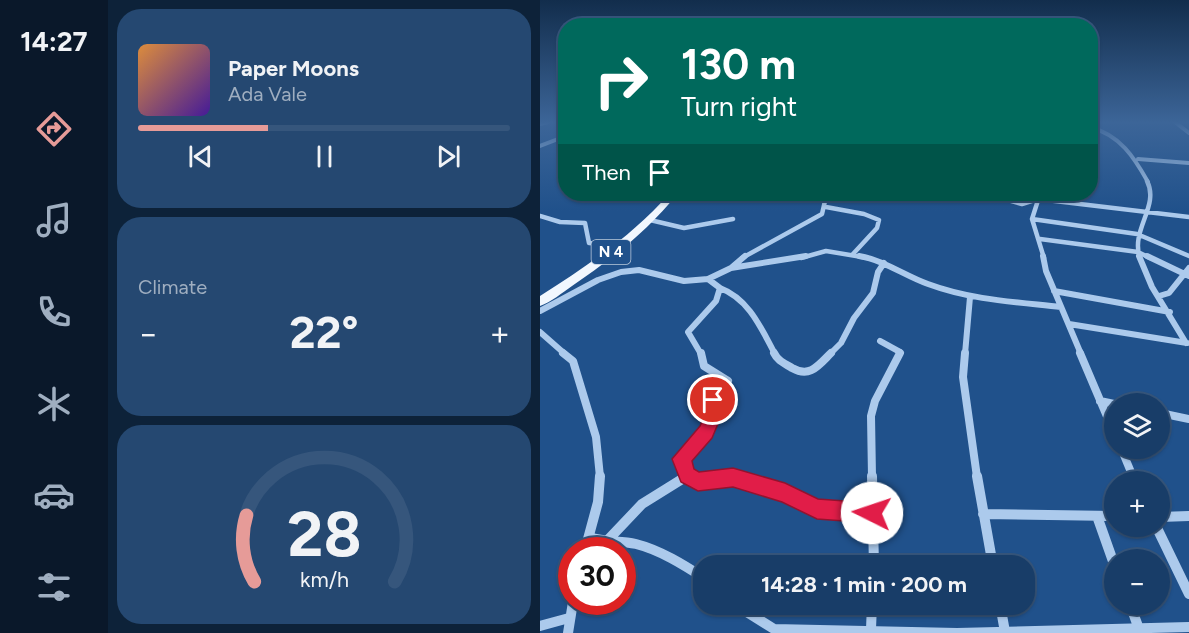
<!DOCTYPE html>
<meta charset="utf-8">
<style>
:root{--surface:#183d68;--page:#254871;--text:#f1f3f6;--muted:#9faec0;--line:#36567c;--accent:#e69b98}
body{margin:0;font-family:Figtree,sans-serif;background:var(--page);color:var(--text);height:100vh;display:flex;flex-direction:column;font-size:22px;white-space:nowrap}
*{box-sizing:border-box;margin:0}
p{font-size:20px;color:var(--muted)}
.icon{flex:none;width:33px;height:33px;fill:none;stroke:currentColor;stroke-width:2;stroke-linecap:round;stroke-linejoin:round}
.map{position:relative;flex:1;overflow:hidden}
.panel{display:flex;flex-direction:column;gap:9px;padding:9px;background:#0d2239;width:432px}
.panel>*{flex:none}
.top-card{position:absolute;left:18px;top:18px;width:540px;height:183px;border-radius:24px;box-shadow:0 2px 4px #0004,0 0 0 2px var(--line);background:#00695c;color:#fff;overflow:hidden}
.tools{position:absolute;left:564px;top:393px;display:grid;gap:12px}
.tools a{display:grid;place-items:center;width:66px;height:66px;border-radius:50%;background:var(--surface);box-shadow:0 2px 4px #0004,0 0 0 2px var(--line);font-size:30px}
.speed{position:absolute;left:18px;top:537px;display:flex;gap:12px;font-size:30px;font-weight:700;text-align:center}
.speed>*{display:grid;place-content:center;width:78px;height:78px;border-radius:50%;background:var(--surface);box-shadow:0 2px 4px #0004,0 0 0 2px var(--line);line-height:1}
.speed .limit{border:9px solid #d22;background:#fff;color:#111}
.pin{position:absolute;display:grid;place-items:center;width:51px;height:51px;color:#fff;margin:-26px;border:3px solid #fff;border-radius:50%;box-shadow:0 2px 6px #0007}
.me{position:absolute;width:66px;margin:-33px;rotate:274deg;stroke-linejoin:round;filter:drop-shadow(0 0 4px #0008)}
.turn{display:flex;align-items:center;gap:21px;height:126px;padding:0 24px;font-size:27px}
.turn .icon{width:78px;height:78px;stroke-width:2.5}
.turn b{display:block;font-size:42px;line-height:51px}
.then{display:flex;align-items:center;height:57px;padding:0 24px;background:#0003;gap:12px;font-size:22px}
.big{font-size:45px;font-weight:700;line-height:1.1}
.panel .card{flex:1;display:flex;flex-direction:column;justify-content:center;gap:9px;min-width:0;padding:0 21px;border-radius:24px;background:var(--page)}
.panel .dial{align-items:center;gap:0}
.dial svg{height:156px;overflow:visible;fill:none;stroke:var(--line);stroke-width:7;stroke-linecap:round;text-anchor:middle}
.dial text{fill:var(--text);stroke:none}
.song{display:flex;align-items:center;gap:18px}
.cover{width:72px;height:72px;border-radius:9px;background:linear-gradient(135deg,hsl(30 70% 55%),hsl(260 70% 35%))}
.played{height:6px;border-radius:3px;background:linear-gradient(90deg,var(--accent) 35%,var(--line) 35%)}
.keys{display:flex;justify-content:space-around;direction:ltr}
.heat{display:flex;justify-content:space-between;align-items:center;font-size:33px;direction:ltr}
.trip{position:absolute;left:153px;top:555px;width:342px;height:60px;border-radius:24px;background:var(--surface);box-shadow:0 2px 4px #0004,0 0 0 2px var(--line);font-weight:700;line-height:60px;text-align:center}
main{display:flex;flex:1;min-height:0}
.menu{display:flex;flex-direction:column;width:108px;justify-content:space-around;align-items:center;background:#0a182a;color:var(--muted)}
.menu .icon{width:42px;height:42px}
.menu .selected{color:var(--accent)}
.menu b{font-size:27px;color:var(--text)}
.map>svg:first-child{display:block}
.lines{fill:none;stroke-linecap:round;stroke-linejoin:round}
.street-far4{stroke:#accaec;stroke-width:4}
.street-far3{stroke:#accaec;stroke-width:4.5}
.street-far2{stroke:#accaec;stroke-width:6}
.street-far1{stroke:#accaec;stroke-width:8}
.street{stroke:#accaec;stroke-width:10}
.primary{fill:#f1f7fe;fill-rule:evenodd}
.route{fill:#e11d48;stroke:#92132f;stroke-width:1.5}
.labels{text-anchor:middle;stroke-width:6;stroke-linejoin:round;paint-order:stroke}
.shield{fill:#20518b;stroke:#bccbdc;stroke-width:1.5}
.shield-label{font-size:15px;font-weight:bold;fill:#fff}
</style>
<main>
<nav class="menu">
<b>14:27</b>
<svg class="icon selected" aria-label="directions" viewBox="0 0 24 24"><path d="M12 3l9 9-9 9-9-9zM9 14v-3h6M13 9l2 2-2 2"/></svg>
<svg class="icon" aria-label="music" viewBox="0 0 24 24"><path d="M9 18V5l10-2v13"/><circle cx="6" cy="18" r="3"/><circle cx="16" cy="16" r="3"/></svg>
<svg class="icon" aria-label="phone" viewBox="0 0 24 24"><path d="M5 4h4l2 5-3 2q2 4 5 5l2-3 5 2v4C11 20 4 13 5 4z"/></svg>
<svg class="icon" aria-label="climate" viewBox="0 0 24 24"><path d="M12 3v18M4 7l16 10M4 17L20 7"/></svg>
<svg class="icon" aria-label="car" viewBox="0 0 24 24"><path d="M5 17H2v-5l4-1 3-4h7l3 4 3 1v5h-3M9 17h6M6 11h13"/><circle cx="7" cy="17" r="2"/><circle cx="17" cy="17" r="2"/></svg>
<svg class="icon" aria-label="filters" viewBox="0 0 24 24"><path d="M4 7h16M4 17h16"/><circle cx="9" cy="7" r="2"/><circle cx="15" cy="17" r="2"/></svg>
</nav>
<section class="panel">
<div class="card">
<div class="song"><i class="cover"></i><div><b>Paper Moons</b><p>Ada Vale</p></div></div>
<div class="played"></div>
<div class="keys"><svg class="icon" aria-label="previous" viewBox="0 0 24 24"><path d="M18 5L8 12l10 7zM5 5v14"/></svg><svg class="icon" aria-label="pause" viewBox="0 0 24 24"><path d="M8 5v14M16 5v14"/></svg><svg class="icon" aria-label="next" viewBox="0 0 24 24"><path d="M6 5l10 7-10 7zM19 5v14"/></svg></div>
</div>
<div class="card"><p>Climate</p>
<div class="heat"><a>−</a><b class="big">22°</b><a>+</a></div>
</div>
<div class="card dial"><svg viewBox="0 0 100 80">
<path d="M14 69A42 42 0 1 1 86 69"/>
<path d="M14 69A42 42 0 0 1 10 35" stroke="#e69b98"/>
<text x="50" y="56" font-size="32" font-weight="700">28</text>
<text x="50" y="72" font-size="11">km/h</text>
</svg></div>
</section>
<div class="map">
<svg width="649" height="633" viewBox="0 0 649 633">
<rect width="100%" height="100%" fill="#20518b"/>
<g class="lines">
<path class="street-far4" d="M635,122L649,133
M0,124L8,122
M550,127C580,135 594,157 608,182
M0,146L26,136
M598,159L649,163"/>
<path class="street-far3" d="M447,194L482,204L498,199L649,217
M500,194L492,219L504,258
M286,207L324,214L339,220L337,228L313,254
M0,216L20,222L45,223L49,243L81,245
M492,219L597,234L649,256
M110,220L144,228L193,219
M500,239L598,252L610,258
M202,258L282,214L285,201L275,194
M261,258L286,251L328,258
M600,258C590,230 620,206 607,181"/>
<path class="street-far2" d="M319,256C344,260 365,276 388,284C431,300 476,302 521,307
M503,256L506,271L541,354
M599,256L612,287L646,343
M607,256L649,276
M191,268L205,256
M180,288C209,299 221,328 235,354
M514,291L630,312
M619,296L629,293L649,268
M0,311L58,280L81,272L99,270L144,281L168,279L191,268L266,256
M529,324L647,343
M0,332L25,354
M340,341L360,352L359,354
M161,354L148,332L176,301L180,288L168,279
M290,354L301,343L314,318L333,293L338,272L344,263
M425,354L430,297"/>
<path class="street-far1" d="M23,353L33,361L56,437L60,477
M234,353C238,361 244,363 252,368C270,378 278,366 291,353
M425,353L423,377L437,477
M540,353L574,433
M560,401L574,404
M620,413L649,419
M581,448L593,477
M147,476L141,459L166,432L171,419L169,411L173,400L188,381L164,366L161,353
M145,477H149
M332,477L331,416L335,401L360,353"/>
<path class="street" d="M332,476L334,566
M437,476L453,566
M592,476L595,482
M443,514L574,516
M557,516L574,564
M620,517L649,516
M616,526L649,594
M49,537C66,543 79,540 96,544C120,550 144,565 164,578
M65,543L102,504L147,476L158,481L193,478L245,493L277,509L332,513
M45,550L58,502L60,476
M194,604L234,629L417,633L649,627
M460,604L465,632
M590,604L600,632
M0,626L29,618
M331,629L332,604
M28,633L33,602"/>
<path class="primary" d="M129,194H137C108,231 70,260 32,286C22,293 11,302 0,306V296C47,266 92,236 129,194Z"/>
</g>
<linearGradient id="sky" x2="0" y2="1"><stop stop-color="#122d4c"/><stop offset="0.58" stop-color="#3c6598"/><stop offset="1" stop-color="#3c6598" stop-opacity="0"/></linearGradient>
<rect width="649" height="211" fill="url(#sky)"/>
<path class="route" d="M173,392L179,394L182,400L177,411L180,419L172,438L152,461L154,469L159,472L193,468L245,483L278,499L332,503L339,506L342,513L339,520L332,523L277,519L242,502L193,487L158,491L141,482L132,459L160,426L163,419L160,411L168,394Z"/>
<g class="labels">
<rect class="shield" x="51.5" y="240" width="39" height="24" rx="4.5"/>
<g class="shield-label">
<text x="71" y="257">N 4</text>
</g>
</g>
</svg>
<div class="tools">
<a><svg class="icon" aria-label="layers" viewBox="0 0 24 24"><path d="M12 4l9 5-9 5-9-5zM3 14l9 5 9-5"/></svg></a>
<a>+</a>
<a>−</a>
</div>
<div class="speed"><div class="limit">30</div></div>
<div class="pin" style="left:173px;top:400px;background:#d93025"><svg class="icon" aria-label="arrive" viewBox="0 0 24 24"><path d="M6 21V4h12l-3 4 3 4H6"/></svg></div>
<svg class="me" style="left:332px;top:513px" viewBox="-20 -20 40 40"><circle r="19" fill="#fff"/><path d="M0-13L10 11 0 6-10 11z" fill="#e11d48"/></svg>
<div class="trip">14:28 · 1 min · 200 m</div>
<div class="top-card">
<div class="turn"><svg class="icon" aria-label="right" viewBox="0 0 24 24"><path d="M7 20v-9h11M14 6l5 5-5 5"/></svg><div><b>130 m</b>Turn right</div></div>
<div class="then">Then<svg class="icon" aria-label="arrive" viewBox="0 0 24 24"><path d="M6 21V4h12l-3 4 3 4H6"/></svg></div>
</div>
</div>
</main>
